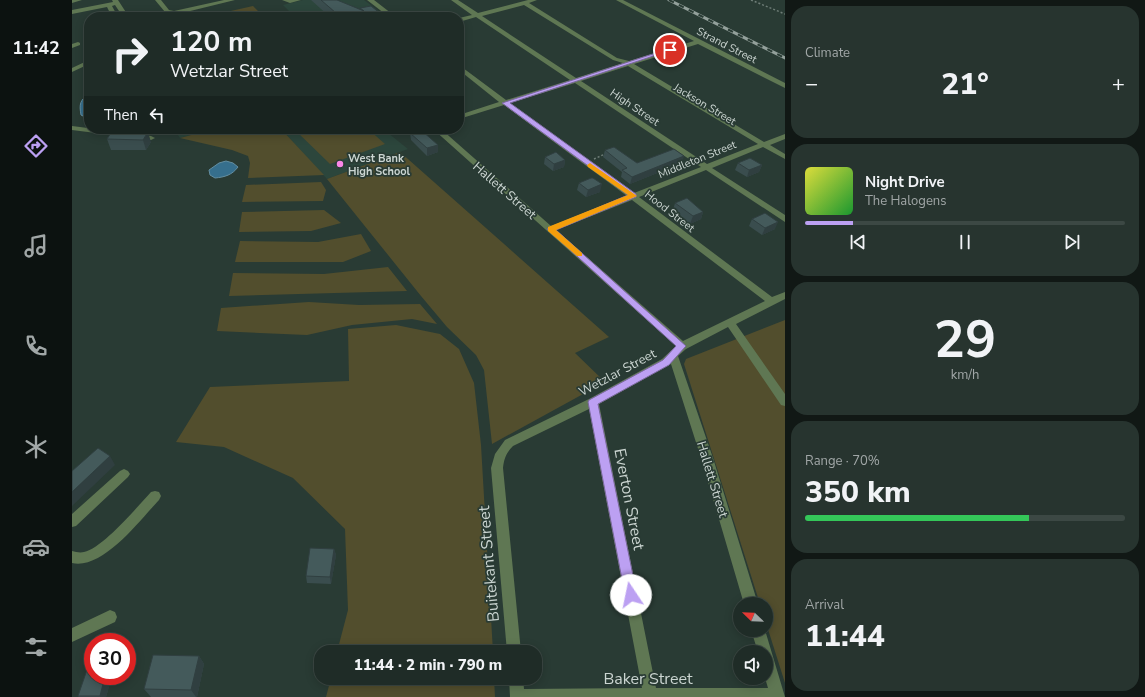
<!DOCTYPE html>
<meta charset="utf-8">
<style>
:root{--surface:#1f2c27;--page:#27342f;--text:#f1f3f6;--muted:#a1a7a7;--line:#3c4844;--accent:#bca0f2}
body{margin:0;font-family:"Nunito Sans",sans-serif;background:var(--page);color:var(--text);height:100vh;display:flex;flex-direction:column;font-size:15px;white-space:nowrap}
*{box-sizing:border-box;margin:0}
p{font-size:13px;color:var(--muted)}
.icon{flex:none;width:22px;height:22px;fill:none;stroke:currentColor;stroke-width:2;stroke-linecap:round;stroke-linejoin:round}
.map{position:relative;flex:1;overflow:hidden}
.details{display:flex;flex-direction:column;gap:6px;padding:6px;background:#111815;width:360px}
.details>*{flex:none}
.top-card{position:absolute;left:12px;top:12px;width:380px;height:122px;border-radius:16px;box-shadow:0 2px 10px #0003,0 0 0 1px var(--line);background:#1f2c27;color:var(--text);overflow:hidden}
.needle{width:26px;rotate:293deg}
.buttons{position:absolute;left:661px;top:597px;display:grid;gap:8px}
.buttons a{display:grid;place-items:center;width:40px;height:40px;border-radius:50%;background:var(--surface);box-shadow:0 2px 10px #0003,0 0 0 1px var(--line);font-size:20px}
.speed{position:absolute;left:12px;top:633px;display:flex;gap:8px;font-size:20px;font-weight:700;text-align:center}
.speed>*{display:grid;place-content:center;width:52px;height:52px;border-radius:50%;background:var(--surface);box-shadow:0 2px 10px #0003,0 0 0 1px var(--line);line-height:1}
.speed .limit{border:6px solid #d22;background:#fff;color:#111}
.pin{position:absolute;display:grid;place-items:center;width:34px;height:34px;color:#fff;margin:-17px;border:2px solid #fff;border-radius:50%;box-shadow:0 1px 4px #0007}
.me{position:absolute;width:44px;margin:-22px;rotate:349deg;stroke-linejoin:round;filter:drop-shadow(0 0 3px #0008)}
.turn{display:flex;align-items:center;gap:14px;height:84px;padding:0 20px;font-size:18px}
.turn .icon{width:52px;height:52px;stroke-width:2.5}
.turn b{display:block;font-size:28px;line-height:34px}
.then{display:flex;align-items:center;height:38px;padding:0 20px;background:#0003;gap:8px;font-size:15px}
.big{font-size:30px;font-weight:800;line-height:1.1}
.details .widget{flex:1;display:flex;flex-direction:column;justify-content:center;gap:6px;min-width:0;padding:0 14px;border-radius:16px;background:var(--page)}
.details .dial{align-items:center;gap:0}
.dial b{font-size:52px;line-height:1}
.song{display:flex;align-items:center;gap:12px}
.cover{width:48px;height:48px;border-radius:6px;background:linear-gradient(135deg,hsl(60 70% 55%),hsl(130 70% 35%))}
.played{height:4px;border-radius:2px;background:linear-gradient(90deg,var(--accent) 15%,var(--line) 15%)}
.keys{display:flex;justify-content:space-around;direction:ltr}
.heat{display:flex;justify-content:space-between;align-items:center;font-size:22px;direction:ltr}
.charge{height:6px;border-radius:3px;background:linear-gradient(90deg,#34c759 70%,var(--line) 0)}
.trip{position:absolute;left:242px;top:645px;width:228px;height:40px;border-radius:16px;background:var(--surface);box-shadow:0 2px 10px #0003,0 0 0 1px var(--line);font-weight:800;line-height:40px;text-align:center}
main{display:flex;flex:1;min-height:0}
.tab-bar{display:flex;flex-direction:column;width:72px;justify-content:space-around;align-items:center;background:#0c1210;color:var(--muted)}
.tab-bar .icon{width:28px;height:28px}
.tab-bar .selected{color:var(--accent)}
.tab-bar b{font-size:18px;color:var(--text)}
.map>svg:first-child{display:block}
.built{fill:#2c463c}
.green{fill:#524e2d}
.water{fill:#366f8d;stroke:#638ea1}
.lines{fill:none;stroke-linecap:round;stroke-linejoin:round}
.path{stroke:#6e7d77;stroke-width:1.5;stroke-dasharray:2 2;stroke-linecap:butt}
.minor{fill:#5f7753;fill-rule:evenodd}
.rail-casing{stroke:#93a09b;stroke-width:3}
.rail{stroke:#293b34;stroke-width:2;stroke-dasharray:5.5;stroke-linecap:butt}
.wall{fill:#3a4d4e}
.shaded-wall{fill:#303f40}
.building{fill:#445a5b;stroke:#303f40}
.route{fill:#bca0f2;stroke:#7a689d}
.slow{fill:#f59e0b}
.poi-dot{fill:#fa87e7;stroke:#293b34;stroke-width:1.5}
.labels{text-anchor:middle;stroke-width:3.5;stroke-linejoin:round;paint-order:stroke}
.far-street-label{font-size:11px;fill:#cbd5d1;stroke:#293b34}
.far-poi-label{font-size:11px;font-weight:bold;fill:#cbd5d1;stroke:#293b34;text-anchor:start}
.street-label{font-size:13px;fill:#cbd5d1;stroke:#293b34}
.near-street-label{font-size:16px;fill:#cbd5d1;stroke:#293b34}
</style>
<main>
<nav class="tab-bar">
<b>11:42</b>
<svg class="icon selected" aria-label="directions" viewBox="0 0 24 24"><path d="M12 3l9 9-9 9-9-9zM9 14v-3h6M13 9l2 2-2 2"/></svg>
<svg class="icon" aria-label="music" viewBox="0 0 24 24"><path d="M9 18V5l10-2v13"/><circle cx="6" cy="18" r="3"/><circle cx="16" cy="16" r="3"/></svg>
<svg class="icon" aria-label="phone" viewBox="0 0 24 24"><path d="M5 4h4l2 5-3 2q2 4 5 5l2-3 5 2v4C11 20 4 13 5 4z"/></svg>
<svg class="icon" aria-label="climate" viewBox="0 0 24 24"><path d="M12 3v18M4 7l16 10M4 17L20 7"/></svg>
<svg class="icon" aria-label="car" viewBox="0 0 24 24"><path d="M5 17H2v-5l4-1 3-4h7l3 4 3 1v5h-3M9 17h6M6 11h13"/><circle cx="7" cy="17" r="2"/><circle cx="17" cy="17" r="2"/></svg>
<svg class="icon" aria-label="filters" viewBox="0 0 24 24"><path d="M4 7h16M4 17h16"/><circle cx="9" cy="7" r="2"/><circle cx="15" cy="17" r="2"/></svg>
</nav>
<div class="map">
<svg width="713" height="697" viewBox="0 0 713 697">
<rect width="100%" height="100%" fill="#293b34"/>
<path class="built" d="M231,0H292L315,17H223L211,5Z
M102,129H142L108,138Z
M209,129H311L336,149L255,179Z"/>
<path class="green" d="M181,6L192,17H132Z
M142,129H209L252,175L176,178L178,163L176,156L160,150L108,138Z
M222,129H296L313,144L258,164Z
M328,152L537,337L503,353L533,382L420,444L412,370L404,355L375,327L349,296L255,179Z
M249,182L254,190L251,201L170,202L174,185Z
M252,210L269,223L239,231L167,232L170,212Z
M289,234L299,251L271,262H163L168,241L246,242Z
M316,267L335,291L157,296L161,273L252,274Z
M237,302L287,305L348,304L365,324L340,319L280,325L235,335L145,331L149,308Z
M713,320V683L694,623V604H688L612,364L614,359Z
M324,325L368,334L387,349L402,383L409,445L421,652H265L276,610L273,529L221,478L152,447L104,442L138,387L277,381L276,329Z
M259,678H422L423,697H254Z"/>
<path class="water" d="M17,94V119L9,115C7,104 8,100 17,94Z
M154,161L161,163L166,167C160,175 153,177 143,178L138,175L137,170L147,163Z"/>
<g class="lines">
<path class="path" d="M679,0L713,14
M522,159L533,154"/>
<path class="minor" d="M0,0H10L0,3Z
M40,0H46L57,17H51L43,5L40,6L46,17H40L35,7L0,14V10L41,2Z
M83,0H89L97,10L102,11L152,0H163L102,15L93,12Z
M210,0H229L218,3Z
M295,0H302L324,17H317Z
M379,0H386L406,13L456,0H465L457,3L545,58L557,61L622,41L544,0H551L713,83V88L711,87L626,44L562,64L692,142L713,134V139L698,145L713,154V159L691,147L640,168L713,215V222L634,170L567,197L700,297L713,292V299L664,324L713,394V406L709,405L656,327L614,349L606,356L641,458L686,604H672L629,458L599,364L527,404L584,688H696L693,678L694,652H686L679,630H693L713,697H438L437,678H451L452,689L570,688L517,409L441,446C434,453 432,459 431,468L449,652H435L419,468L423,454L433,440L517,399L590,359L604,346L361,129H369L479,226L555,196L432,105L387,119V115L427,102L387,70V65L434,100L498,80L404,17L387,22V18L400,15ZM452,5L541,60L551,63L504,78L410,16ZM556,66L686,144L635,164L509,81ZM503,83L629,167L562,193L438,103ZM560,200L693,301L611,341L484,230Z
M6,42L8,43V45L0,48V44Z
M17,60V64L0,72V68Z
M0,126L79,136L83,138L79,140L0,130Z
M52,469L56,471L58,474L56,477L4,526L0,527V514L48,471Z
M83,491L87,492L89,496L87,500C68,520 31,570 0,563V551C4,552 8,553 12,552C31,548 65,507 79,492Z
M38,610L43,612L45,617L43,622L0,642V628Z"/>
<g class="rail-casing">
<path id="rail" d="M597,0L713,58"/>
</g>
<use href="#rail" class="rail"/>
</g>
<path class="wall" d="M239,0H265L288,10V8L317,17H258Z
M40,131L79,142L74,150H39L35,139Z
M338,133L366,152L355,156L339,140Z
M533,150L565,163H610L558,184L549,177L550,172L531,157Z
M473,157L493,160L492,167L481,171L472,164Z
M666,163L690,165L687,172L675,177L663,170Z
M507,183L528,192L514,197L505,190Z
M603,203L631,212L629,219L618,224L601,210Z
M680,219L703,229L690,235L677,226Z
M262,549L264,555L259,584L235,583L234,576Z
M127,656L132,664L125,697H79L72,689Z
M40,676L34,697H7L6,696Z"/>
<path class="shaded-wall" d="M76,132L79,142L74,150L71,140Z
M366,145V152L355,156V148Z
M612,156L610,163L558,184L560,177Z
M493,160L492,167L481,171L482,164Z
M690,165L687,172L675,177L677,170Z
M530,184L528,192L514,197L516,190Z
M631,212L629,219L618,224L621,216Z
M706,222L703,229L690,235L693,228Z
M38,456L43,465L0,506V492Z
M262,549L264,555L259,584L258,577Z
M127,656L132,664L125,697H124L119,690Z
M33,676H40L34,697H28V696Z"/>
<path class="building" d="M249,0H265L292,11L288,8L299,6L309,14H313L317,17H263L261,15L264,13Z
M349,130L366,145L355,148L338,133Z
M40,131L76,132L71,140L35,139Z
M542,147L565,163L602,149L612,156L560,177L550,170L555,168L533,150Z
M484,152L493,160L482,164L473,157Z
M678,158L690,165L677,170L666,163Z
M519,178H521L530,184L516,190L507,183Z
M615,198L631,212L621,216L603,203Z
M693,213L706,222L693,228L680,219Z
M26,448L38,456L0,492V471Z
M238,548L262,549L258,577L234,576Z
M81,655L127,656L119,690L72,689Z
M18,661H21V676H33L28,696H6Z"/>
<path class="route" d="M596,49L600,50L438,103L564,194V197L484,230L614,346L597,365L526,404L565,595L564,599L559,601L555,599L553,595L516,402L517,400L591,360L604,346L475,229L556,195L430,103Z"/>
<path class="slow" d="M518,163L565,196L484,230L510,253V256H505L476,231V227L556,195L516,167L515,165Z"/>
<circle class="poi-dot" cx="268" cy="164" r="4"/>
<g class="labels">
<g class="far-street-label">
<text transform="translate(655 45) rotate(27)" y="4">Strand Street</text>
<text transform="translate(633 104) rotate(31)" y="4">Jackson Street</text>
<text transform="translate(563 107) rotate(34)" y="4">High Street</text>
<text transform="translate(625 159) rotate(-22)" y="4">Middleton Street</text>
<text transform="translate(598 211) rotate(38)" y="4">Hood Street</text>
</g>
<g class="far-poi-label">
<text x="276" y="162">West Bank<tspan x="276" dy="13">High School</tspan></text>
</g>
<g class="street-label">
<text transform="translate(433 190) rotate(41)" y="5">Hallett Street</text>
<text transform="translate(545 372) rotate(-28)" y="5">Wetzlar Street</text>
<text transform="translate(641 479) rotate(73)" y="5">Hallett Street</text>
</g>
<g class="near-street-label">
<text transform="translate(558 499) rotate(79)" y="6">Everton Street</text>
<text transform="translate(416 564) rotate(-95)" y="6">Buitekant Street</text>
<text x="576" y="684">Baker Street</text>
</g>
</g>
</svg>
<div class="buttons">
<a><svg class="needle" viewBox="-14 -14 28 28"><path d="M0-13l5 13h-10z" fill="#e53935"/><path d="M0 13l5-13h-10z" fill="#a1a7a7"/></svg></a>
<a><svg class="icon" aria-label="sound" viewBox="0 0 24 24"><path d="M4 9h4l5-4v14l-5-4H4zM17 9q2 3 0 6"/></svg></a>
</div>
<div class="speed"><div class="limit">30</div></div>
<div class="pin" style="left:598px;top:50px;background:#d93025"><svg class="icon" aria-label="arrive" viewBox="0 0 24 24"><path d="M6 21V4h12l-3 4 3 4H6"/></svg></div>
<svg class="me" style="left:559px;top:595px" viewBox="-20 -20 40 40"><circle r="19" fill="#fff"/><path d="M0-13L10 11 0 6-10 11z" fill="#bca0f2"/></svg>
<div class="trip">11:44 · 2 min · 790 m</div>
<div class="top-card">
<div class="turn"><svg class="icon" aria-label="right" viewBox="0 0 24 24"><path d="M7 20v-9h11M14 6l5 5-5 5"/></svg><div><b>120 m</b>Wetzlar Street</div></div>
<div class="then">Then<svg class="icon" aria-label="left" viewBox="0 0 24 24"><path d="M17 20v-9H6M10 6l-5 5 5 5"/></svg></div>
</div>
</div>
<section class="details">
<div class="widget"><p>Climate</p>
<div class="heat"><a>−</a><b class="big">21°</b><a>+</a></div>
</div>
<div class="widget">
<div class="song"><i class="cover"></i><div><b>Night Drive</b><p>The Halogens</p></div></div>
<div class="played"></div>
<div class="keys"><svg class="icon" aria-label="previous" viewBox="0 0 24 24"><path d="M18 5L8 12l10 7zM5 5v14"/></svg><svg class="icon" aria-label="pause" viewBox="0 0 24 24"><path d="M8 5v14M16 5v14"/></svg><svg class="icon" aria-label="next" viewBox="0 0 24 24"><path d="M6 5l10 7-10 7zM19 5v14"/></svg></div>
</div>
<div class="widget dial"><b>29</b><p>km/h</p></div>
<div class="widget"><p>Range · 70%</p><b class="big">350 km</b><div class="charge"></div></div>
<div class="widget"><p>Arrival</p><b class="big">11:44</b></div>
</section>
</main>
